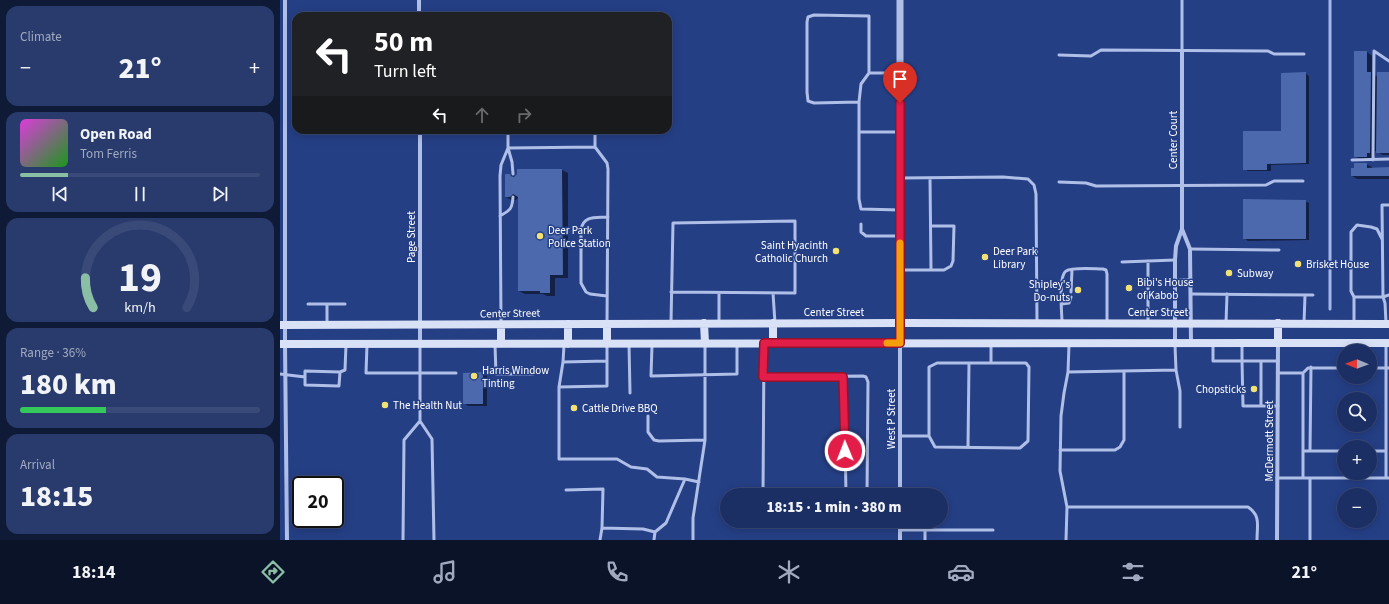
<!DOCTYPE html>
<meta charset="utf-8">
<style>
:root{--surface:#1c2f64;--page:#293b6d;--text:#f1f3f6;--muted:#a0a9bf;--line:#3a4a78;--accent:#8abfa5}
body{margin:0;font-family:"Source Sans 3",sans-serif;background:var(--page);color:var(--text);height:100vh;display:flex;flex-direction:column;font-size:15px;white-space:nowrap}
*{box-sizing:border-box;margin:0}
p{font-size:13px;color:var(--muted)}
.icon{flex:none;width:22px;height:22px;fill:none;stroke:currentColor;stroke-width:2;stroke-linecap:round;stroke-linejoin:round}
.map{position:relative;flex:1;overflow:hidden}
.details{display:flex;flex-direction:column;gap:6px;padding:6px;background:#0f1a37;width:280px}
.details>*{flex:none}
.banner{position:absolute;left:12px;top:12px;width:380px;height:122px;border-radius:12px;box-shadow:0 2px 10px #0003,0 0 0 1px var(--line);background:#202124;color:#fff;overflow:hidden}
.needle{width:26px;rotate:271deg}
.tools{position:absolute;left:1057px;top:344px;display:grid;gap:8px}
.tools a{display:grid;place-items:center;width:40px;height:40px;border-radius:50%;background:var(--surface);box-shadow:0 2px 10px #0003,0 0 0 1px var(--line);font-size:20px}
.speed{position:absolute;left:12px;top:476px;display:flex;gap:8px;font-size:20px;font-weight:700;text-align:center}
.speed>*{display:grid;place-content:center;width:52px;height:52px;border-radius:50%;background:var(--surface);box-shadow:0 2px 10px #0003,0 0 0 1px var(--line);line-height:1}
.speed .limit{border:2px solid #111;border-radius:6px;background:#fff;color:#111}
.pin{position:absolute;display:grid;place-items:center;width:34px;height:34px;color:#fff;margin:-41px -17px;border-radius:50% 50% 50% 0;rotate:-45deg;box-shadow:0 0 4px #0007}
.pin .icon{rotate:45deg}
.me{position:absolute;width:44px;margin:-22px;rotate:359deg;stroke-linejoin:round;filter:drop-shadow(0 0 3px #0008)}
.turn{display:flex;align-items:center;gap:14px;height:84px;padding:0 16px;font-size:18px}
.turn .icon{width:52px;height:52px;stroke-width:2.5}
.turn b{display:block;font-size:28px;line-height:34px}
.lanes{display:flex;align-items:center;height:38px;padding:0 16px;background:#0003;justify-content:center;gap:20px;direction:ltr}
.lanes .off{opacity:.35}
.big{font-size:30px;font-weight:800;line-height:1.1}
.details .card{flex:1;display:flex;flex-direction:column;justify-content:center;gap:6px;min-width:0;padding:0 14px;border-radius:12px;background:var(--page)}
.details .dial{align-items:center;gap:0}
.dial svg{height:104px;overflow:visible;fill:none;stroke:var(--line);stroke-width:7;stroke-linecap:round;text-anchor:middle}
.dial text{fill:var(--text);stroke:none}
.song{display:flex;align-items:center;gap:12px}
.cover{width:48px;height:48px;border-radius:6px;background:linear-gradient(135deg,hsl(300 70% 55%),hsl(120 70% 35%))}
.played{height:4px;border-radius:2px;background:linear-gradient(90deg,var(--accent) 20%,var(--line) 20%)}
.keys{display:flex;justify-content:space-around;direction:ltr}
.heat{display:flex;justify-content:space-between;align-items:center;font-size:22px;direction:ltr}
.charge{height:6px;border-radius:3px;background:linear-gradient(90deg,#34c759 36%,var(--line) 0)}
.trip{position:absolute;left:440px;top:488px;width:228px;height:40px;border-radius:20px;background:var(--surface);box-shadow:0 2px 10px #0003,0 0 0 1px var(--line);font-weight:800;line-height:40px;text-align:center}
.tab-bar{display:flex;height:64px;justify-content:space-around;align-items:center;background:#0b1328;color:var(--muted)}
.tab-bar .icon{width:28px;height:28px}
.tab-bar .on{color:var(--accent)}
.tab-bar b{font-size:18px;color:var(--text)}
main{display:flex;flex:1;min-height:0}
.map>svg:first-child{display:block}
.shadow{fill:#0007}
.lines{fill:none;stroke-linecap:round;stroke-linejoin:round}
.stream{stroke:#a3b8e9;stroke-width:3}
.building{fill:#4d69ad}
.service{stroke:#afbfe8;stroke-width:3}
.minor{stroke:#afbfe8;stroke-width:4}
.tertiary{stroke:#afbfe8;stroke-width:7}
.secondary{stroke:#d9e1f7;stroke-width:8}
.route-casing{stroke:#92132f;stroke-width:10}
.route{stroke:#e11d48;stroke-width:7}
.slow{stroke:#f59e0b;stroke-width:7}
.poi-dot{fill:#f2e273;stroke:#253f85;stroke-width:1.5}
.labels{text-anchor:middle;stroke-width:3;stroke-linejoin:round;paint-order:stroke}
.street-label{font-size:11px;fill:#fff;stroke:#253f85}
.poi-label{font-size:11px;fill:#fff;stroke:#253f85;text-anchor:start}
</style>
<main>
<section class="details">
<div class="card"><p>Climate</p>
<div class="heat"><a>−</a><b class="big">21°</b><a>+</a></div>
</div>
<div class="card">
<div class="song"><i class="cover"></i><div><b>Open Road</b><p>Tom Ferris</p></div></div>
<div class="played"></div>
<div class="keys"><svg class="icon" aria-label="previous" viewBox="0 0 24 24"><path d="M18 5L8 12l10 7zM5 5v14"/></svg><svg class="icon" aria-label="pause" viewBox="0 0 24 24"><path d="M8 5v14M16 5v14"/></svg><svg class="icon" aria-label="next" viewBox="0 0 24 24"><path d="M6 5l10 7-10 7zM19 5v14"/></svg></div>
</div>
<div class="card dial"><svg viewBox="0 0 100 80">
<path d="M14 69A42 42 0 1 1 86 69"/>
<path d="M14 69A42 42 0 0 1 8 46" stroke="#8abfa5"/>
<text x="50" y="56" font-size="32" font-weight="700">19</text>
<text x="50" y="72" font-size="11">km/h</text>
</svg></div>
<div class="card"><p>Range · 36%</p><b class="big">180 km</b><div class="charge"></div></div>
<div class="card"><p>Arrival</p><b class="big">18:15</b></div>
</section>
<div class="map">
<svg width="1109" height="540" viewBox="0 0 1109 540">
<rect width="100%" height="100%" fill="#253f85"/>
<path class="shadow" d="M1087,52L1092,56V74L1098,77L1109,73V155H1103L1095,151V155H1092V159L1081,160L1075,156Z
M1025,73L1029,76V164L991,165V171H968L964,169L1002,132Z
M1086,164L1092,167V168H1109V179H1077L1072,176L1075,168Z
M238,170H282L288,173V278H275V296H267L263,294H245L239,291V197L236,200H231L226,197L230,175L235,177L238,174Z
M1025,201L1029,203V240L968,241L964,238Z
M203,374L207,376V406H188L184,403Z"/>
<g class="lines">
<path class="stream" d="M1050,0V309"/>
</g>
<path class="building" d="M1074,51H1087V72H1091L1090,153H1087V157H1074Z
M1026,72V163L987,164V170H963V131H1001V73Z
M1097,72H1109V153H1096Z
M1074,163H1087V168L1109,167V176H1071V168H1074Z
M237,169H282L283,275H270V293H260V291H238V197L233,194L230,197H225V174H230L231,176L234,177L237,174Z
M963,199L1026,200V239H963Z
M203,372V404H183V373Z"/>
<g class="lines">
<path class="service" d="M902,51V0
M779,55L811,56L821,50L988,51L994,54H1024
M589,73H619
M579,102L581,84L589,73V16L534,15L528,17L527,22V92L528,101L534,103L579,102V199L581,209L620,210
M315,130V147L327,163L328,169L327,324
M579,132H619
M1072,160L1109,159
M1093,160L1094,51L1109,61
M233,174L232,162L228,148L315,147
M621,178L723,177L748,179L754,185L756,194L757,323
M650,178L651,270
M779,182L806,183L816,186L986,185L994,181H1023
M1109,205H1102L1103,297L1109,295
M220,216C230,210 232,210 233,197
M581,224V232L586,236H620
M910,249L999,250
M868,261V323
M842,262L895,260
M620,270H664L671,266L673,261L674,226H651
M791,292L792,270
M493,293L495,323
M912,294L1033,295
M327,296L310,294L306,292L301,283V230C303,215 316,218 328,217
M1074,297L1071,291V232L1077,225L1091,227L1097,229L1102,239
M28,304H65
M782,304L789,303L791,297
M47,323V304
M221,323L220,176L221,165L228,148V130
M391,323L393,223L515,221V293L391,292
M439,323V293
M782,323C782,313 778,276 786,271C792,267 815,269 823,269L826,270L827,274V323
M946,323L947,294
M1024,323L1025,295
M1074,324V297H1103L1105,303L1106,323
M349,344L350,393
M933,344V361H962V345
M1106,344V478
M87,345L86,373H176
M140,345V421L152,439L154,540
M215,345L216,374H253
M284,345L283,362L279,387V459H337L351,467L367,469L377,477L405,479L419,482
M372,345L371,376L457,374V344
M895,345L896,370L900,391V427
M981,361H998
M283,362L327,361
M711,363V343
M1090,368H1109
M60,372L65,370L66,345
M788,372L896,370
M998,373H1023
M0,374L25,377V385L59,386L60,372L25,371V377
M483,377L583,376L586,377L588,382L587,495
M563,377L565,436L566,495
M279,387L327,386V345
M981,405V361H962L963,406H998
M368,416V432L374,440L379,441L425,440
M620,436H649V367L657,363H746L749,367L748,441L740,448L655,447L649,436
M688,447L689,363
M780,450H835L840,447L844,440V371
M1023,451H1064
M1030,451L1031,367
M1090,451H1106
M997,478H1109
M1023,478V373L1028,368H1064
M1030,478V540
M286,490L323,489L322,528
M483,495L484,345
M787,507H968C981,516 977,525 977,540
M620,530H713
M375,532L386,523L405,479
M123,540L124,440L140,421
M320,540L322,528L363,529L375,532
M374,540L375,532
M413,540V518L425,440V345
M645,540V530
M786,540L787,507L780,471L781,416L784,393L788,372L789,345"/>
<path class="minor" d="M5,0V344L7,540
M139,0V16
M140,130V344
M902,229L910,249L911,343
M895,281L911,280
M895,343V260L896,246L902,229V51
M620,495V343
M620,540V521
M997,540L998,343"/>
<path class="tertiary" d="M620,0V343"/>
<path class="secondary" d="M424,323L425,343
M327,324V344
M0,325L620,323L1109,324
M221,325V344
M493,343V323
M998,343V323
M0,344L1109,343
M288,344V324"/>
</g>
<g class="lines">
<g class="route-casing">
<path id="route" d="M565,451L563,377H483L484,343H620V103"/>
</g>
<use href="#route" class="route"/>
<path class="slow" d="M607,343H620V243"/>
</g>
<g class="poi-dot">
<circle cx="260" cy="236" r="4"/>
<circle cx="556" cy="251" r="4"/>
<circle cx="705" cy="257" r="4"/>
<circle cx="1018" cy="264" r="4"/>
<circle cx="949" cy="273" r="4"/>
<circle cx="849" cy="288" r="4"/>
<circle cx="798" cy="290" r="4"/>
<circle cx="194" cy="376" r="4"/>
<circle cx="974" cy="389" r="4"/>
<circle cx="105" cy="405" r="4"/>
<circle cx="294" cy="408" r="4"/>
</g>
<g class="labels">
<g class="street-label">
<text transform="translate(893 140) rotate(-90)" y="4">Center Court</text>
<text transform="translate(131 237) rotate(-90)" y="4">Page Street</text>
<text x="554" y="316">Center Street</text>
<text x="878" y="316">Center Street</text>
<text transform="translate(230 313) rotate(-1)" y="4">Center Street</text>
<text transform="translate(611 419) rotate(-90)" y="4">West P Street</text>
<text transform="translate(989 441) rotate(-90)" y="4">McDermott Street</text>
</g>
<g class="poi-label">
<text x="268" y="234">Deer Park<tspan x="268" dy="13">Police Station</tspan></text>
<text x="548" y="249" text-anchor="end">Saint Hyacinth<tspan x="548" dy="13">Catholic Church</tspan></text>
<text x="713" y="255">Deer Park<tspan x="713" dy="13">Library</tspan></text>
<text x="1026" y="268">Brisket House</text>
<text x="957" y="277">Subway</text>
<text x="857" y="286">Bibi's House<tspan x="857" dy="13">of Kabob</tspan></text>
<text x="790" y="288" text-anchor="end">Shipley's<tspan x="790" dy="13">Do-nuts</tspan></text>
<text x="202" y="374">Harris Window<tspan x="202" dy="13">Tinting</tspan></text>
<text x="966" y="393" text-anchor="end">Chopsticks</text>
<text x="113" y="409">The Health Nut</text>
<text x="302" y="412">Cattle Drive BBQ</text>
</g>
</g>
</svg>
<div class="tools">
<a><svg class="needle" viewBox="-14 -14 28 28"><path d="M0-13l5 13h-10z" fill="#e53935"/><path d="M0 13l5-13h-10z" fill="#a0a9bf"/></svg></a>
<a><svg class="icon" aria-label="search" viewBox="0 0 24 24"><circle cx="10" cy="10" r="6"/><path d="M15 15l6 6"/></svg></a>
<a>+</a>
<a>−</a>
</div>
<div class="speed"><div class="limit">20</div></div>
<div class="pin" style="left:620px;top:103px;background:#d93025"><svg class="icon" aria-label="arrive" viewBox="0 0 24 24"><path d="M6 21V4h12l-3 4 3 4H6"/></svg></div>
<svg class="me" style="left:565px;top:451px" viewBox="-20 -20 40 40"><circle r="17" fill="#e11d48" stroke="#fff" stroke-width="3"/><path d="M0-11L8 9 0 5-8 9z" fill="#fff"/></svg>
<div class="trip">18:15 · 1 min · 380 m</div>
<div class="banner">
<div class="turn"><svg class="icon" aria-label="left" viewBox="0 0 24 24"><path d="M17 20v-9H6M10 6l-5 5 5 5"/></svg><div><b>50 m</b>Turn left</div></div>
<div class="lanes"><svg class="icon" aria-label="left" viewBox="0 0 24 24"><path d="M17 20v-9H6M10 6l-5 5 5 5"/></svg><svg class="icon off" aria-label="ahead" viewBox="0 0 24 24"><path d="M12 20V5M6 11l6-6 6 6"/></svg><svg class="icon off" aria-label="right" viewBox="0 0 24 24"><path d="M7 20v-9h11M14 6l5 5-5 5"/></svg></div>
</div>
</div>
</main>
<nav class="tab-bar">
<b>18:14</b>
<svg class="icon on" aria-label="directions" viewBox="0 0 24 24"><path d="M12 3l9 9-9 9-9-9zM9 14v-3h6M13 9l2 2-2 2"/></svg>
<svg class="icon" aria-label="music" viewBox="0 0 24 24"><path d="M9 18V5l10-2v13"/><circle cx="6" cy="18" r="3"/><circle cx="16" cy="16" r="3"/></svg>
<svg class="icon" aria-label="phone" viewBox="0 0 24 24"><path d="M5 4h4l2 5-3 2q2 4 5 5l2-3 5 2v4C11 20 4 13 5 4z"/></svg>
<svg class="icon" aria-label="climate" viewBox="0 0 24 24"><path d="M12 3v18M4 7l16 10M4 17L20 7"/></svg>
<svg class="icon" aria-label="car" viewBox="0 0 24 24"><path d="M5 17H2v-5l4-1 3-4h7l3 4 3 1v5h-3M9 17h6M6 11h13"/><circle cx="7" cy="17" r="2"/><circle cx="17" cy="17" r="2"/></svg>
<svg class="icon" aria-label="filters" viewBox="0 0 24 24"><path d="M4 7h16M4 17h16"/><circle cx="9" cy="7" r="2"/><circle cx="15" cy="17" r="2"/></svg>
<b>21°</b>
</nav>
